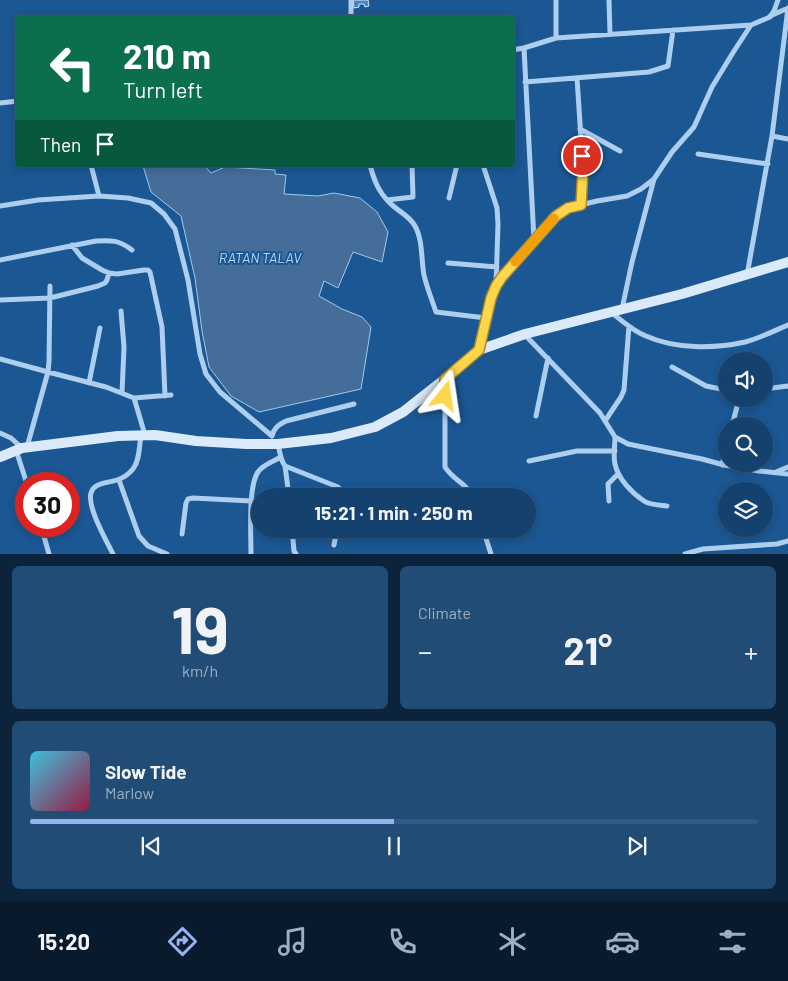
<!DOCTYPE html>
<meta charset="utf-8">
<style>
:root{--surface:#14416e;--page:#214c76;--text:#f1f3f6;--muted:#9dafc2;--line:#335a81;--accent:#95b2f1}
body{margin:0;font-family:Barlow,sans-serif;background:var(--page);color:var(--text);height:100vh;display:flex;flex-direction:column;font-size:19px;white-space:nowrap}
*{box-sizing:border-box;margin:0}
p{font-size:16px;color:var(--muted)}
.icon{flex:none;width:28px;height:28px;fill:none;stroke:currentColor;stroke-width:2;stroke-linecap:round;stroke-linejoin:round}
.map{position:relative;height:554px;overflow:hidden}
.side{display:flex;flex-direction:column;gap:12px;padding:12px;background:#0b243c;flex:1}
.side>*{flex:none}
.hud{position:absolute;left:15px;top:15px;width:500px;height:152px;border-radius:5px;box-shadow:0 2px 8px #0003,0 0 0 1px var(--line);background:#0b6e4f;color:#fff;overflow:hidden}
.controls{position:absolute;left:718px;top:352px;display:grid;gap:10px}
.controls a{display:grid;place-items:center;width:55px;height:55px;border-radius:50%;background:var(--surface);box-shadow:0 2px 8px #0003,0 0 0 1px var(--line);font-size:25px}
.speed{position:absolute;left:15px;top:472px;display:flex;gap:10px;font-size:25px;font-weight:700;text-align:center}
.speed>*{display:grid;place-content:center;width:65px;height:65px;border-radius:50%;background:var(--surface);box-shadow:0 2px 8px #0003,0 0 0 1px var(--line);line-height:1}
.speed .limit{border:8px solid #d22;background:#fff;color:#111}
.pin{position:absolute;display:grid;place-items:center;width:42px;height:42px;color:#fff;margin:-21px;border:2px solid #fff;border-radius:50%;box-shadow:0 1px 5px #0007}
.me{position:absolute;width:55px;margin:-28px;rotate:15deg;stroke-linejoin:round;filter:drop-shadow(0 0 4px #0008)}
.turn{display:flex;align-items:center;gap:18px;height:105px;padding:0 25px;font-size:22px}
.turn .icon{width:65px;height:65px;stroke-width:2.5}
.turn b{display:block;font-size:35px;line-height:42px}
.then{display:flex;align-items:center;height:48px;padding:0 25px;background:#0003;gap:10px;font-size:19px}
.big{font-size:38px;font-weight:700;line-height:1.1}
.side .tile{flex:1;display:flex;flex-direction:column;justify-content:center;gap:8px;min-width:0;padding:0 18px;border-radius:8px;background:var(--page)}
.side .dial{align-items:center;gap:0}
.dial b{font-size:65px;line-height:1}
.song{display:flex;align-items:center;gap:15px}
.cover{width:60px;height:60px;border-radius:8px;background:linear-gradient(135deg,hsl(190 70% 55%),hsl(340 70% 35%))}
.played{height:5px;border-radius:2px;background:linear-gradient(90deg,var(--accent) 50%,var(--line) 50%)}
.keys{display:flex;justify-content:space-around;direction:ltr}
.heat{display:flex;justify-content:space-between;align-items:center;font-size:28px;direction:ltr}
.side .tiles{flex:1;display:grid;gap:12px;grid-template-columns:1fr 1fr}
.tile:last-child{grid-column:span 2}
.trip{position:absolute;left:251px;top:488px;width:285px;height:50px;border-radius:25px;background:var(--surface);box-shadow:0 2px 8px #0003,0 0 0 1px var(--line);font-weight:700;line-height:50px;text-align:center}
.tab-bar{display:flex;height:80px;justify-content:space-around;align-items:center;background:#081a2c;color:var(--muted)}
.tab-bar .icon{width:35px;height:35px}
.tab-bar .on{color:var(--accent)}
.tab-bar b{font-size:22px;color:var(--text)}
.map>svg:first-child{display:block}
.water{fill:#446e99;stroke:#a0caf1}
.building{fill:#4982bc;stroke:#d3e7fb}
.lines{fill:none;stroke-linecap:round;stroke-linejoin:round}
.street{stroke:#adceef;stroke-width:5}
.secondary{stroke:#daeafb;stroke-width:10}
.route-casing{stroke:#a68a30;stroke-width:12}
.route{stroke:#ffd54a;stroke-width:9}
.slow{stroke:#f59e0b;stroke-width:9}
.labels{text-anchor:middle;stroke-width:4;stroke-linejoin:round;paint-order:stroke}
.water-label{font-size:14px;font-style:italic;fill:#b9d8f6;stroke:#1b5793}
</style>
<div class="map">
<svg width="788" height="554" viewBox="0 0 788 554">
<rect width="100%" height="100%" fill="#1b5793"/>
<path class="water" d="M112,165H204L211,173L225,167L275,170V174L286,175L284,194L318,196L334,193L360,198L377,212L388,232L382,262L353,252L338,288L324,281L319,296L342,309L362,317L371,327L361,389L259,412L231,396L209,367L202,331L195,278L181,216L151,192L143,166Z"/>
<path class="building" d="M353,0H368L369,6L365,7L364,4H359V7L354,8Z"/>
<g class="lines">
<path class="street" d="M609,0L610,34
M770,16L788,8
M351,18V0
M556,38V0
M524,48L534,240
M512,50L524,48L556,38L751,25
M577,78L583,169L581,205
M525,82L649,72L668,66L673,30
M0,103L18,101
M580,129L620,151
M772,136L788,139
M698,154L768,164
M91,165L99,196
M370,165C374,180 378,191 389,202C397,211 409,215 415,226C423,240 421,260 424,275C427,288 432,300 436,312L486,318
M483,165L497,208L498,224L496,285
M449,198L457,165
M387,200L413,197L412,165
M0,206L38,200L99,196L128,198L151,203L164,214L175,229L188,280L200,354L206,374L220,392L272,436
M72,245L82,258L102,270L109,273L117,274L144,270H148L150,272L162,327L165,396
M0,260L96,241C111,240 119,240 132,250
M448,263L497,267
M747,275L772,136L788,8
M0,300L50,298L98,286L105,283L107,280L109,273
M622,309L632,262L654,179
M121,311L124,347L122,393
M611,312C622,321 633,331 646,336C675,349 714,349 745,342C760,338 774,331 788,325
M525,335L600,413L615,437L628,444L702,459L724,465L759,471L788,474
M479,350L486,318L496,287L519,257L556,216L568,208L597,201L627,196L641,189L654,179L672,152L694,127L712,87L734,51L751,25L770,17L774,11L778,0
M0,359L48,372L106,387L134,398L171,395
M672,367L706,386L726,390
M445,379V467C452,479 466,483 473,496
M89,383L100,328
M764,389L788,386
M134,398L145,435
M536,416L548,358
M605,421L621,397L624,390L629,326
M732,426L739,399
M0,433L11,438L22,448
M272,436C274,428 278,425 286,421L354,404
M615,437C615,446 613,455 615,464C618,479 632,493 644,501C650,505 659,505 667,506
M278,444C280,452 280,459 285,466L338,487L342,492V496
M27,447L48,372L49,362L50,286
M16,450L27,484
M529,461L577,451H615
M722,465L726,449
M285,466L289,496
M776,472L788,467
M119,480L139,536L148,546L167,554
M609,501L608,484L618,474
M41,526L49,554
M292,529L294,551L296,554
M483,529L491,554
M182,534L186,503L188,499L193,498L251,501
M334,545L337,529
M113,554C106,540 87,507 91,493C94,482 109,483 117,480C123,478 129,474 133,469C140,460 139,446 141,436
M251,554C251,535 248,486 258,472C262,465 274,461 281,457
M685,554L703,549L777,544L788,541"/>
<path class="secondary" d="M0,457L22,448L118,436L155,435L196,441L246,444H278L331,438L375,427L403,412L445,379L479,350L525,334L682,294L788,262"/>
</g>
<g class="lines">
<g class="route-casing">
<path id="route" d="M445,396V379L479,350L491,298L496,286L502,277L556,216L568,208L581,205L583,169L582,156"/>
</g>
<use href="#route" class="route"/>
<path class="slow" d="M515,262L554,218"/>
</g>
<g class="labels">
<g class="water-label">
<text x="260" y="263">RATAN TALAV</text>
</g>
</g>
</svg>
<div class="controls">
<a><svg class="icon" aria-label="sound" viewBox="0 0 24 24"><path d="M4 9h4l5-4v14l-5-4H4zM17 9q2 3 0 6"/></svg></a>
<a><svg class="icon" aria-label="search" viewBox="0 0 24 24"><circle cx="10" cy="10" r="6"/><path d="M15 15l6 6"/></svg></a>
<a><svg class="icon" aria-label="layers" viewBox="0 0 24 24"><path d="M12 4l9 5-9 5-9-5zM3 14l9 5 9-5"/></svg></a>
</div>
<div class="speed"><div class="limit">30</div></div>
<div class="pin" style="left:582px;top:156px;background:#d93025"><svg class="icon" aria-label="arrive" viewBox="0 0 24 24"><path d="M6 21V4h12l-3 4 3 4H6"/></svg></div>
<svg class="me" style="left:445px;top:396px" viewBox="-20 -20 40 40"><path d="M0-17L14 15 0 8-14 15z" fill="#ffd54a" stroke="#fff" stroke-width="4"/></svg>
<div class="trip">15:21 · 1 min · 250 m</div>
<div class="hud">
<div class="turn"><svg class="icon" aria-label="left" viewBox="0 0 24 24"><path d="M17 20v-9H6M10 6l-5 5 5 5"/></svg><div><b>210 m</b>Turn left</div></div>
<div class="then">Then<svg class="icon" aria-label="arrive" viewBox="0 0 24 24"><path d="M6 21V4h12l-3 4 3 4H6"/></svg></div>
</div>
</div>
<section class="side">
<div class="tiles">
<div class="tile dial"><b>19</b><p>km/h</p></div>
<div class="tile"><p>Climate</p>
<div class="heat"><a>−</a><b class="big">21°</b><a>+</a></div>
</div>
<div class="tile">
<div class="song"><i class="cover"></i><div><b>Slow Tide</b><p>Marlow</p></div></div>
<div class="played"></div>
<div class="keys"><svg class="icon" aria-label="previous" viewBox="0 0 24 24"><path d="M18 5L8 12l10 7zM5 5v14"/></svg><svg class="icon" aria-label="pause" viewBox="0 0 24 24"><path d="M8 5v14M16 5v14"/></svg><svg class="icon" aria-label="next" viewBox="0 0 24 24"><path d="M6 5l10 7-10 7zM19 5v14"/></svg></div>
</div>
</div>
</section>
<nav class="tab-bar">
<b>15:20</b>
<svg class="icon on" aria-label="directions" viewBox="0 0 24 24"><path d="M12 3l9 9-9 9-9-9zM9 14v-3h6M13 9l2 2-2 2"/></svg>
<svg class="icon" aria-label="music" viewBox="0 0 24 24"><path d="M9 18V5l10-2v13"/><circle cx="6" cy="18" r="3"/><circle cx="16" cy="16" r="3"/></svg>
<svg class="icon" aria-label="phone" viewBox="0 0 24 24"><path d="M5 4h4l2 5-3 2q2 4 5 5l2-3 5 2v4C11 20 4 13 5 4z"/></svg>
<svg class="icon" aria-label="climate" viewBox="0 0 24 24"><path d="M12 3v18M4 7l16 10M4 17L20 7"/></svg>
<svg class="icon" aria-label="car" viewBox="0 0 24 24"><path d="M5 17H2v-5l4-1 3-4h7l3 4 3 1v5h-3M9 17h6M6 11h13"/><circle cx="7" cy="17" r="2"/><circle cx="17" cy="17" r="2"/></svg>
<svg class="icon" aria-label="filters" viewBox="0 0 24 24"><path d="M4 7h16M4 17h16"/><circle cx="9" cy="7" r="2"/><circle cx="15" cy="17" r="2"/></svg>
</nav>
